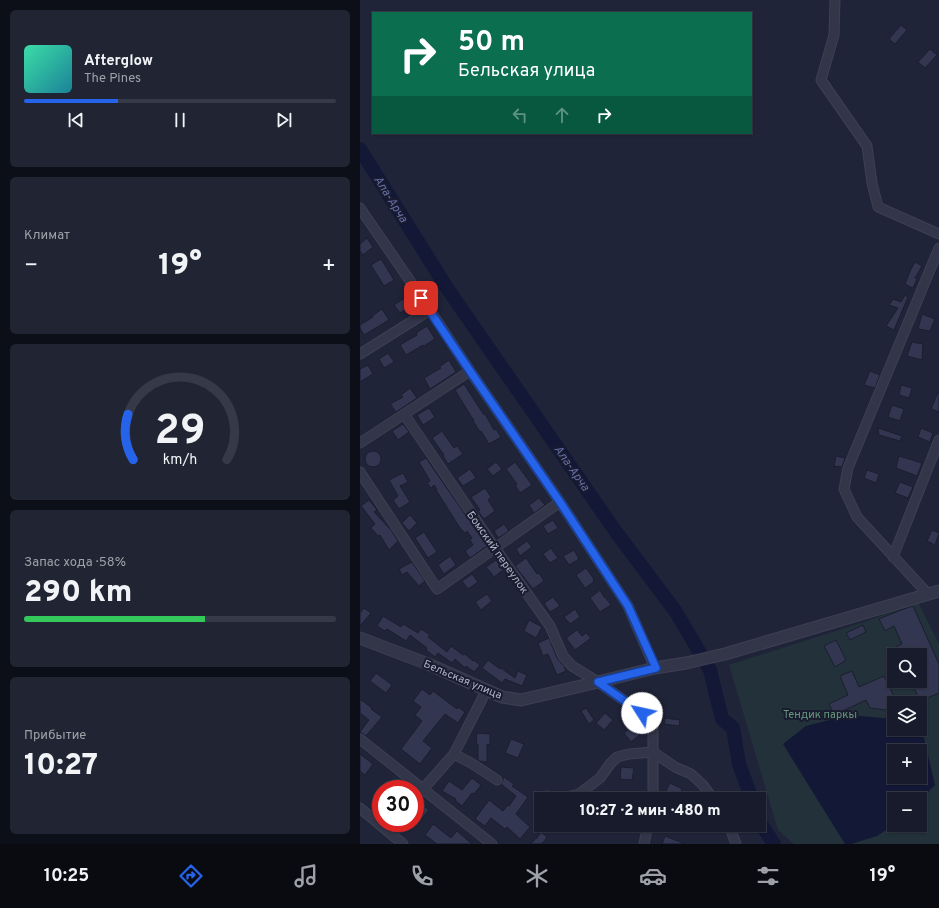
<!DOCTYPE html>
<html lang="ru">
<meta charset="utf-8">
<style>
:root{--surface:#181b2b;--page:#212433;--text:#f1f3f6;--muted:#9fa1a9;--line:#363947;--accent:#2563eb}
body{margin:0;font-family:Overpass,sans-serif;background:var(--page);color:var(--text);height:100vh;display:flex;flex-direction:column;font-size:15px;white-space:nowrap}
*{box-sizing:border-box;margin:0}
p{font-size:13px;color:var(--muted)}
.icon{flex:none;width:22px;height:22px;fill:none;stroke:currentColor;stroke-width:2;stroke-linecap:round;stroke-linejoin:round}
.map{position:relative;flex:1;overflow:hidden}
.panel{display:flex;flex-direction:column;gap:10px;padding:10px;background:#0d0f18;width:360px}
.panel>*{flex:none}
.top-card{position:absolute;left:12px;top:12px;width:380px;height:122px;border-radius:0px;box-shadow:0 1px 3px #0004,0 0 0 1px var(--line);background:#0b6e4f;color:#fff;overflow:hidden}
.fabs{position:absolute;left:527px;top:648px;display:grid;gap:8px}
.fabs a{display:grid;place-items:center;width:40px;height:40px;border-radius:0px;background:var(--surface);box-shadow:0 1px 3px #0004,0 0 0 1px var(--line);font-size:20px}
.speed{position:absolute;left:12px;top:780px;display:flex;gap:8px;font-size:20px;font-weight:700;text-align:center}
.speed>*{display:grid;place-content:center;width:52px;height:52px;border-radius:50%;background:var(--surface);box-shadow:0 1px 3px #0004,0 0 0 1px var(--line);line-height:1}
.speed .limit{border:6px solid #d22;background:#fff;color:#111}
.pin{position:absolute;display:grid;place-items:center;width:34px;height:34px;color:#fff;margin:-17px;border-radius:8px;box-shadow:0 2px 6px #0006}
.me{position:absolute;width:44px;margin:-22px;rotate:305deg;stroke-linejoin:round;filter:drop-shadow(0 0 3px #0008)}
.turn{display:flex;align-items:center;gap:14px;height:84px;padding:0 20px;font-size:18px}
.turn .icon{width:52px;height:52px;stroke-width:2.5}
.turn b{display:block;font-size:28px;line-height:34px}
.lanes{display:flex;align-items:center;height:38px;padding:0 20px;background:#0003;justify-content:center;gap:20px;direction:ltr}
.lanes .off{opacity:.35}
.big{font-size:30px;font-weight:800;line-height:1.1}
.panel .widget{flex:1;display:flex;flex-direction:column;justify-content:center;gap:6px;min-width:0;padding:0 14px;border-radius:6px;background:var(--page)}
.panel .dial{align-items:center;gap:0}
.dial svg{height:104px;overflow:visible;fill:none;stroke:var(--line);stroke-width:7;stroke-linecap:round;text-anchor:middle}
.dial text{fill:var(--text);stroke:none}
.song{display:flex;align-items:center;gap:12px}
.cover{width:48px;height:48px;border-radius:6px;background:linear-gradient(135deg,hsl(160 70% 55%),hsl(190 70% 35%))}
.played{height:4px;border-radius:2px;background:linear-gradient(90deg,var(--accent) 30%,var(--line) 30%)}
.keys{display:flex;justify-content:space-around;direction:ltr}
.heat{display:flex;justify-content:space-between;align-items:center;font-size:22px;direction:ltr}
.charge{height:6px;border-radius:3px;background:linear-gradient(90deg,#34c759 58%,var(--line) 0)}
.trip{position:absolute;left:174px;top:792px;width:232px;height:40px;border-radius:0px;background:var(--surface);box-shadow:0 1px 3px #0004,0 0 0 1px var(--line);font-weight:800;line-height:40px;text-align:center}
.dock{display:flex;height:64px;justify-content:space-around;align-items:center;background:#0a0b11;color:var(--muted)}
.dock .icon{width:28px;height:28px}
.dock .current{color:var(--accent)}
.dock b{font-size:18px;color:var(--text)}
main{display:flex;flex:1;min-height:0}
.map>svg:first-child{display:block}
.green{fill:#22313a;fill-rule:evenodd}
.water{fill:#131837;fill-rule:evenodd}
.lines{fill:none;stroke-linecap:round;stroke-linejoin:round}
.river{stroke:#131837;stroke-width:14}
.building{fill:#323650;stroke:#1b1e30}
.minor-casing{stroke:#3d4053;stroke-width:11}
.tertiary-casing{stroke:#3d4053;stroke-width:13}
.minor{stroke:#333649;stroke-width:9}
.tertiary{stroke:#333649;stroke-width:11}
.route-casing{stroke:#184099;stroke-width:10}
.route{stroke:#2563eb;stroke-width:7}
.labels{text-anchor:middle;stroke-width:4;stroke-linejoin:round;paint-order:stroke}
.street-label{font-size:11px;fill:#aeb1c6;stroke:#191c2e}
.park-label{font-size:11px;fill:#65977e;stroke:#191c2e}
.water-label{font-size:12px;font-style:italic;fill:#656fa7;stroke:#191c2e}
</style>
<main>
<section class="panel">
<div class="widget">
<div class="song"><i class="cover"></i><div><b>Afterglow</b><p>The Pines</p></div></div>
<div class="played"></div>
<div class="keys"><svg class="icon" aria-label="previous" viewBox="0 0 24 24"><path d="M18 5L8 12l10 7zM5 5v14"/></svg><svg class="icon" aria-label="pause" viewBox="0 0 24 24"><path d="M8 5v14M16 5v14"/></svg><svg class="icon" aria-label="next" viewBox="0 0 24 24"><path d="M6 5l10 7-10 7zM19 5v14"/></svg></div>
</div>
<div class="widget"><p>Климат</p>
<div class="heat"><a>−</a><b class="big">19°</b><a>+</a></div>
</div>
<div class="widget dial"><svg viewBox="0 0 100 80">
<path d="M14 69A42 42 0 1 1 86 69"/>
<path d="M14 69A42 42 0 0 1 10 34" stroke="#2563eb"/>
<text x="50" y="56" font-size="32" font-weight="700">29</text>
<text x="50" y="72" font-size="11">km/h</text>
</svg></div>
<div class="widget"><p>Запас хода · 58%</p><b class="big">290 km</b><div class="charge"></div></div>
<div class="widget"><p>Прибытие</p><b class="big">10:27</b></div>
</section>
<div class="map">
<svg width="579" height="844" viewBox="0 0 579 844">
<rect width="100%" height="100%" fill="#202439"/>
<path class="green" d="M558,602L579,644V844H434L418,830L369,665L504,622ZM534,655H560V681H534ZM534,703H560V729H534ZM534,751H560V777H534ZM534,799H560V825H534Z"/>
<path class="water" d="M489,715L534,719V729H552L564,738L575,785L560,800V799H534V825L517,836L491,844H485L423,744L446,726ZM534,751H560V777H534Z"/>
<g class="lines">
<path class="river" d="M0,149L87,288L256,532L316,612L350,670L362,719L373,728L379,764L392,799
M399,820L400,823L414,844"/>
</g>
<path class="building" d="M541,25L547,30L535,44L529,39Z
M570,49L577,55L565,68L558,62Z
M7,238L13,247L3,255L0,251V244Z
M21,259L34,280L24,286L11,265Z
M555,262L562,266L555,278L557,279L553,288L545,284L551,269Z
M545,295L548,297L534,330L526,326L538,308L529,305L533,299L541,302Z
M46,297L51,305L40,313L34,305Z
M22,309L29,320L4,335L0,328V325L13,317L12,316Z
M562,314L575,319L570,331L558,329Z
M67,326L75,339L64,346L63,345L46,355L40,345L57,335L56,333Z
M552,342L563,344L562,360L547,356Z
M28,353L34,362L24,368L19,359Z
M89,360L96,372L70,389L64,378L81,368L79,367Z
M8,365L13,374L0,382V369Z
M510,371L520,375L515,388L504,385Z
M104,384L124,415L125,414L134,430L136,429L141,437L129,444L121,431L120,432L113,421H114L95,390Z
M541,385L552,388L549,398L539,395Z
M50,388L57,398L36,412L30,404L43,397L41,395Z
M579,390V412L571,409Z
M532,405L544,409L540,421L528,417Z
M69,408L75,417L63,425L57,415Z
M43,424L49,432L38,440L32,431Z
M518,428L542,436L540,441L519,435Z
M561,428L573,433L570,442L558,437Z
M82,431L94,448L97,446L103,454L88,464L83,456L84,455L72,438Z
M5 459a8 8 0 1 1 16 0a8 8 0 1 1-16 0Z
M476,456L485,458L482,467L474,466Z
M539,456L562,463L557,476L536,468Z
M66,458L127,546L110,558L105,551L113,545L110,540L112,538L107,531L105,533L100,528L76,490L77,489L74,485L71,488L67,483L70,481L59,462Z
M136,462L142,469L133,476L127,469Z
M155,462L172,485L160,493L155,485L157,484L146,469Z
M110,469L116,478L103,486L97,478Z
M507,470L519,474L516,483L504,478Z
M43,473L48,482L40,486L50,502L39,509L33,500L38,496L29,480Z
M540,482L553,487L548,498L535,493Z
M125,488L131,497L128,500L135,511L124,519L118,511L120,510L111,497Z
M179,498L185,505L174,513L169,505Z
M9,500L17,510L14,512L31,530L38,541L29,550L20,535L18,536L11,528L15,524L1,506Z
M50,515L57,523L49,531L42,523Z
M193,520L198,528L188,534L183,526Z
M144,524L149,531L138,538L134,531Z
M572,530L579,533L575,545L567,541Z
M64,532L77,552L68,558L55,538Z
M167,541L172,547L160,556L156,549Z
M191,548L198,558L190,563L183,554Z
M214,550L219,559L209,565L203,556Z
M90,556L96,565L84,574L78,565Z
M166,558L177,574L179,573L184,581L173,589L155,566Z
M136,560L143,570L134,577L126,567Z
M52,562L65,581L59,586L47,572L42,575L39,569Z
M226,568L234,579L233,580L234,582L225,588L216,575Z
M112,574L118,582L108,589L102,581Z
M240,590L244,597H245L251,605L240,612L230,598Z
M127,594L132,601L121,610L115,602Z
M193,597L200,606L190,612L184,603Z
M553,606L579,664V693L560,701L551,681H560V655H539L536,647L542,644L534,626L525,631L519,619L541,610Z
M4,608L11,613L0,626V613Z
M215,609L220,617L210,624L204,617Z
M23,616L41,627L43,624L58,633L61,629L70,635L68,637L87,652L91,646L103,655L105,654L113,661L114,660L120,665L114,672L106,666L105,668L95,659L92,663L78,653L75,657L66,650L67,648L50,635L46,641L27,629L25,631L17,626Z
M169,620L182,627L176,638L164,631Z
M503,625L506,632L490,640L486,633Z
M217,630L222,636L226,633L231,638L215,650L206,638Z
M189,638L197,658L201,663L204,666L206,671L197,675L188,654L183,656L178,643Z
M476,640L486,660L475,667L464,646Z
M128,660L140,669L141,668L155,678L158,671L167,675L162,686L145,679L142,683L122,668Z
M492,671L499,687L524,676L537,703H534V711L510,708L506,700L474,715L469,704L488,695L480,676Z
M16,673L32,685L26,693L10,681Z
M62,689L70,695L73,691L97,709L98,707L105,712L98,723L85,714L63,741L72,748L60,764L41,749L62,721L55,715L61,707L53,701Z
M294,698L304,708L296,716L285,706Z
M0,699L12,708L11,709L22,717L6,736L0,732L9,720L0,713Z
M226,708L234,720L229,724L221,711Z
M245,713L253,720L244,730L236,723Z
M305,718L320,720L319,726L304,724Z
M274,724L282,733L271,742L264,733Z
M117,733L130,734V745L127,744V762L119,761L118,760V744H116Z
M151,739L164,744L158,758L145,753Z
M0,754L13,764L5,775L0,771Z
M261,767L274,768L272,780L260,779Z
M144,777L154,784L152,786L168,797L156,814L170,827L160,839L147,827L145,829L131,818L125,826L115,819L129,800L143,811L148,805L149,806L156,796L141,784Z
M112,778L121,785L114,794L112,793L102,806L95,800L96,799L82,791L89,781L102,790Z
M310,783L322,789L318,799H312L304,795Z
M55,799L69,810L58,823L55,820Z
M73,824L91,838L97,831L112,844H77L65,835Z
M181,832L187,837L182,844H171L176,838H178H177Z
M305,836L323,843V844H302Z"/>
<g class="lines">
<g class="minor-casing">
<path id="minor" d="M475,0L474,35L461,80L507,146L512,183L518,207L579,234
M0,208L70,310L110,371L200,502L268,606L295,668
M0,354L70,310
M44,414L135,548L190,626L203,656L212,666L238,682L293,721V799
M0,443L110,371
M0,472L77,589L200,502
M533,557L579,440
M568,594L497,517L484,489L488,468L579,248
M0,739L132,844
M94,754L111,763L137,780
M63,789L94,754L123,697L126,690
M187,796L198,799L219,794L240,778L250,764L257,757L269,754L293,752L315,767L331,774L343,785L353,799
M0,808L43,844
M369,825L376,844
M284,844L288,825"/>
</g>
<g class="tertiary-casing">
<path id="tertiary" d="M0,638L68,664L142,697L161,700L238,682L295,668L326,663L365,654L579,591"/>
</g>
<use href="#minor" class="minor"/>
<use href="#tertiary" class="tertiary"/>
</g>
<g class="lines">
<g class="route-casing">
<path id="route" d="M61,298L110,371L200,502L268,606L296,668L238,682L282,713"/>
</g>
<use href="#route" class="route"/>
</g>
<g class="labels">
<g class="street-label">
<text transform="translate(138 552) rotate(55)" y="4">Бомский переулок</text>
<text transform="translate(103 679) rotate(23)" y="4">Бельская улица</text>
</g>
<g class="park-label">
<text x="460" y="718">Тендик паркы</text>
</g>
<g class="water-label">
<text transform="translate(31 199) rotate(58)" y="4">Ала-Арча</text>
<text transform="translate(212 468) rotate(55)" y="4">Ала-Арча</text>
</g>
</g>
</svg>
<div class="fabs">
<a><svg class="icon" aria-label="search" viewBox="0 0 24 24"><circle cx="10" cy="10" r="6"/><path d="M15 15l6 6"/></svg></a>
<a><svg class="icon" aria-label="layers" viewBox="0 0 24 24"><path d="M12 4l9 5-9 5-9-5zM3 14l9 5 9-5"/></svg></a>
<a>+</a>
<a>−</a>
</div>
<div class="speed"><div class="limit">30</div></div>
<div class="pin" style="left:61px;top:298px;background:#d93025"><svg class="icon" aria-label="arrive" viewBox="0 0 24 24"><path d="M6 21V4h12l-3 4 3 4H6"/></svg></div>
<svg class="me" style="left:282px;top:713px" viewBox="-20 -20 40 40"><circle r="19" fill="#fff"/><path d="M0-13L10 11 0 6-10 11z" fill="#2563eb"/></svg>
<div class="trip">10:27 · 2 мин · 480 m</div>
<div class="top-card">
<div class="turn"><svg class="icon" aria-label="right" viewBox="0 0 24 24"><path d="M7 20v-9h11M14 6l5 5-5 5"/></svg><div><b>50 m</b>Бельская улица</div></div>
<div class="lanes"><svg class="icon off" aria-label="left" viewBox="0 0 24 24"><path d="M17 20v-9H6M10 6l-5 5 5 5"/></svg><svg class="icon off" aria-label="ahead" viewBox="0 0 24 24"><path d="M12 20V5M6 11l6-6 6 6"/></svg><svg class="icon" aria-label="right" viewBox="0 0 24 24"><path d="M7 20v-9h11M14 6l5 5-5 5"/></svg></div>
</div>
</div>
</main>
<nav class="dock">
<b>10:25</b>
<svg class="icon current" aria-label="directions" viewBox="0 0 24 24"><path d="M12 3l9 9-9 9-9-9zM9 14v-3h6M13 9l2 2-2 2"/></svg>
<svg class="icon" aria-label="music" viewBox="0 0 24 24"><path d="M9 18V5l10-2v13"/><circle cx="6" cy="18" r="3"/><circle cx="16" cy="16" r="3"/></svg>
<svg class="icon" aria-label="phone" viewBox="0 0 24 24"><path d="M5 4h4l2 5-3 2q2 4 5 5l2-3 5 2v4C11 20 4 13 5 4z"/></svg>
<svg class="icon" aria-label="climate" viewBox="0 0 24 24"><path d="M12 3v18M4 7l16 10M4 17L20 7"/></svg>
<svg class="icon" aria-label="car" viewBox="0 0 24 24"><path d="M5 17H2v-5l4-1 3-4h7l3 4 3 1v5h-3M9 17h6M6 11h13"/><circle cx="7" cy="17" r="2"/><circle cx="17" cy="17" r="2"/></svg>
<svg class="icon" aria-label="filters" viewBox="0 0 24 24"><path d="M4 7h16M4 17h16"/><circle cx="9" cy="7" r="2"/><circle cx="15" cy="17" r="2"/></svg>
<b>19°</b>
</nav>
